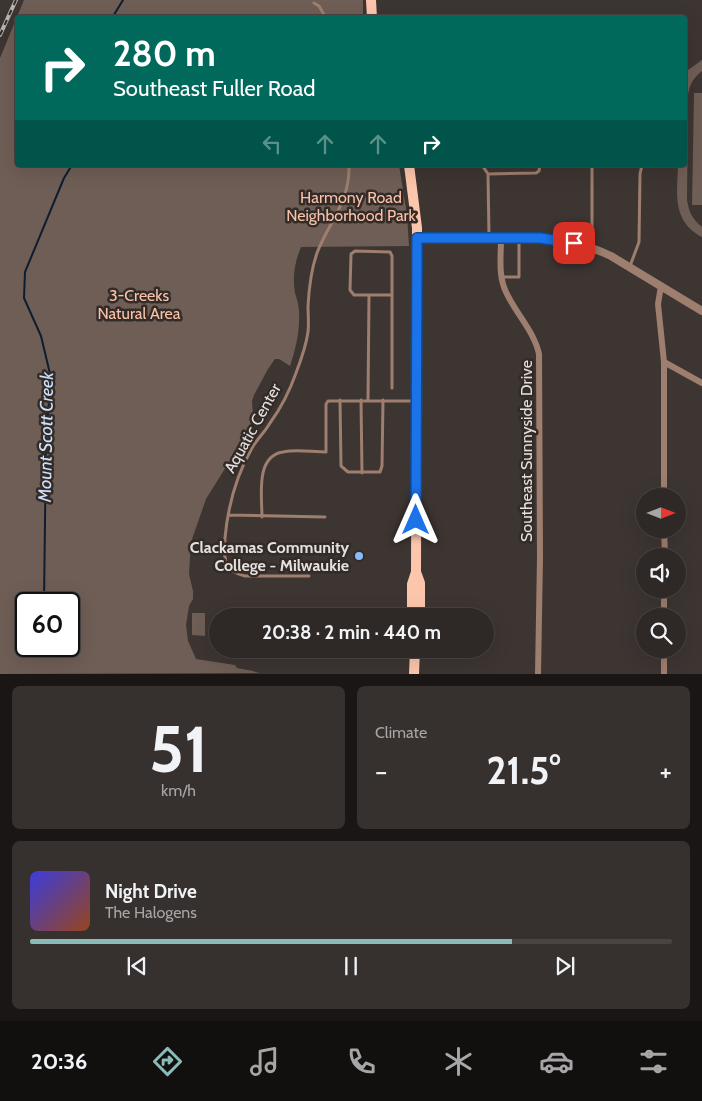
<!DOCTYPE html>
<meta charset="utf-8">
<style>
:root{--surface:#2e2826;--page:#36302e;--text:#f1f3f6;--muted:#a7a6a7;--line:#494443;--accent:#8bbbb9}
body{margin:0;font-family:Cabin,sans-serif;background:var(--page);color:var(--text);height:100vh;display:flex;flex-direction:column;font-size:19px;white-space:nowrap}
*{box-sizing:border-box;margin:0}
p{font-size:16px;color:var(--muted)}
.icon{flex:none;width:28px;height:28px;fill:none;stroke:currentColor;stroke-width:2;stroke-linecap:round;stroke-linejoin:round}
.map{position:relative;height:674px;overflow:hidden}
.panel{display:flex;flex-direction:column;gap:12px;padding:12px;background:#191615;flex:1}
.panel>*{flex:none}
.hud{position:absolute;left:15px;top:15px;width:672px;height:152px;border-radius:5px;box-shadow:0 5px 20px #0002,0 0 0 1px var(--line);background:#00695c;color:#fff;overflow:hidden}
.needle{width:32px;rotate:90deg}
.buttons{position:absolute;left:636px;top:488px;display:grid;gap:10px}
.buttons a{display:grid;place-items:center;width:50px;height:50px;border-radius:50%;background:var(--surface);box-shadow:0 5px 20px #0002,0 0 0 1px var(--line);font-size:25px}
.speed{position:absolute;left:15px;top:592px;display:flex;gap:10px;font-size:25px;font-weight:700;text-align:center}
.speed>*{display:grid;place-content:center;width:65px;height:65px;border-radius:50%;background:var(--surface);box-shadow:0 5px 20px #0002,0 0 0 1px var(--line);line-height:1}
.speed .limit{border:2px solid #111;border-radius:8px;background:#fff;color:#111}
.pin{position:absolute;display:grid;place-items:center;width:42px;height:42px;color:#fff;margin:-21px;border-radius:10px;box-shadow:0 2px 8px #0006}
.me{position:absolute;width:55px;margin:-28px;rotate:0deg;stroke-linejoin:round;filter:drop-shadow(0 0 4px #0008)}
.turn{display:flex;align-items:center;gap:18px;height:105px;padding:0 15px;font-size:22px}
.turn .icon{width:65px;height:65px;stroke-width:2.5}
.turn b{display:block;font-size:35px;line-height:42px}
.lanes{display:flex;align-items:center;height:48px;padding:0 15px;background:#0003;justify-content:center;gap:25px;direction:ltr}
.lanes .off{opacity:.35}
.big{font-size:38px;font-weight:700;line-height:1.1}
.panel .widget{flex:1;display:flex;flex-direction:column;justify-content:center;gap:8px;min-width:0;padding:0 18px;border-radius:8px;background:var(--page)}
.panel .dial{align-items:center;gap:0}
.dial b{font-size:65px;line-height:1}
.song{display:flex;align-items:center;gap:15px}
.cover{width:60px;height:60px;border-radius:8px;background:linear-gradient(135deg,hsl(240 70% 55%),hsl(20 70% 35%))}
.played{height:5px;border-radius:2px;background:linear-gradient(90deg,var(--accent) 75%,var(--line) 75%)}
.keys{display:flex;justify-content:space-around;direction:ltr}
.heat{display:flex;justify-content:space-between;align-items:center;font-size:28px;direction:ltr}
.panel .tiles{flex:1;display:grid;gap:12px;grid-template-columns:1fr 1fr}
.widget:last-child{grid-column:span 2}
.trip{position:absolute;left:209px;top:608px;width:285px;height:50px;border-radius:25px;background:var(--surface);box-shadow:0 5px 20px #0002,0 0 0 1px var(--line);font-weight:700;line-height:50px;text-align:center}
.tabs{display:flex;height:80px;justify-content:space-around;align-items:center;background:#12100f;color:var(--muted)}
.tabs .icon{width:35px;height:35px}
.tabs .selected{color:var(--accent)}
.tabs b{font-size:22px;color:var(--text)}
.map>svg:first-child{display:block}
.green{fill:#6f5e56;fill-rule:evenodd}
.lines{fill:none;stroke-linecap:round;stroke-linejoin:round}
.stream{stroke:#0e1d30;stroke-width:2}
.service{stroke:#9e7e6e;stroke-width:3}
.minor{stroke:#9e7e6e;stroke-width:6}
.tertiary{stroke:#9e7e6e;stroke-width:8}
.primary{stroke:#fcc6ad;stroke-width:10}
.rail-casing{stroke:#b9b3b1;stroke-width:4}
.rail{stroke:#332b28;stroke-width:2;stroke-dasharray:5.5;stroke-linecap:butt}
.route-casing{stroke:#114b97;stroke-width:12}
.route{stroke:#1a73e8;stroke-width:9}
.poi-dot{fill:#89bafc;stroke:#332b28;stroke-width:2}
.labels{text-anchor:middle;stroke-width:5;stroke-linejoin:round;paint-order:stroke}
.park-label{font-size:16px;fill:#fac2a8;stroke:#332b28}
.street-label{font-size:16px;fill:#e5e0de;stroke:#332b28}
.poi-label{font-size:16px;font-weight:bold;fill:#e5e0de;stroke:#332b28;text-anchor:end}
.water-label{font-size:18px;font-style:italic;fill:#cde1fd;stroke:#332b28}
</style>
<div class="map">
<svg width="702" height="674" viewBox="0 0 702 674">
<rect width="100%" height="100%" fill="#3d3532"/>
<path class="green" d="M24,0H363V17L18,18V165H399L407,215L409,246L301,247C295,262 292,276 295,293C297,299 299,306 299,312C300,331 296,348 290,366L279,359H275L268,369L254,395L252,401L253,416L249,430L206,499L191,542L189,574L193,591V599L189,606L186,625L188,641L196,659L235,665L237,668L253,671L259,673L0,674V58ZM26,604H69V646H26Z
M702,60V71C693,78 690,84 688,95L687,200C689,212 692,219 702,227V237C672,221 677,195 678,165H685V76L688,70Z
M694,93H702V205H692Z
M192,613H205V636L192,635Z"/>
<g class="lines">
<path class="stream" d="M112,18L123,0
M44,604L46,437L51,378L41,336L24,298L25,272L64,178L72,165
M29,655L32,646"/>
<path class="service" d="M314,3L319,6L326,18
M482,165L488,174L489,237
M488,174L536,173L539,171L540,165
M588,246L592,229V165
M630,266L639,242L640,174L642,165
M502,277H519V238
M392,295H354L350,290L351,254L355,251L390,252L392,256V388
M340,400L341,466L348,472H380L382,466L383,400
M361,400L362,473
M368,400L369,295
M228,515L325,517
M262,517C262,497 255,456 283,452C296,449 312,452 326,452V404L328,401H416
M309,576H245C222,571 224,557 225,538C228,505 236,476 252,448C257,439 265,432 270,423C281,408 290,390 296,373C301,360 306,346 308,332C309,324 308,314 308,306C309,288 311,270 317,253C329,221 350,203 349,165"/>
<path class="minor" d="M501,238C501,256 498,276 506,292C516,314 534,331 539,354L540,557L538,674
M661,286L658,304L664,362V496
M664,362L702,383
M664,529L665,556
M664,616V589
M664,674V649"/>
<path class="tertiary" d="M417,238C442,238 468,238 494,238C536,238 572,237 611,256L702,311"/>
<path class="primary" d="M371,0L372,18
M409,165L417,228L416,572L412,584V616
M416,572L420,583V616
M414,674L415,649"/>
<g class="rail-casing">
<path id="rail" d="M0,35L16,0"/>
</g>
<use href="#rail" class="rail"/>
</g>
<g class="lines">
<g class="route-casing">
<path id="route" d="M416,520L417,238H540L574,243"/>
</g>
<use href="#route" class="route"/>
</g>
<circle class="poi-dot" cx="359" cy="556" r="5"/>
<g class="labels">
<g class="park-label">
<text x="351" y="203">Harmony Road<tspan x="351" dy="18">Neighborhood Park</tspan></text>
<text x="139" y="301">3-Creeks<tspan x="139" dy="18">Natural Area</tspan></text>
</g>
<g class="street-label">
<text transform="translate(252 428) rotate(-61)" y="6">Aquatic Center</text>
<text transform="translate(526 451) rotate(-90)" y="6">Southeast Sunnyside Drive</text>
</g>
<g class="poi-label">
<text x="349" y="553">Clackamas Community<tspan x="349" dy="18">College - Milwaukie</tspan></text>
</g>
<g class="water-label">
<text transform="translate(46 437) rotate(-89)" y="6">Mount Scott Creek</text>
</g>
</g>
</svg>
<div class="buttons">
<a><svg class="needle" viewBox="-14 -14 28 28"><path d="M0-13l5 13h-10z" fill="#e53935"/><path d="M0 13l5-13h-10z" fill="#a7a6a7"/></svg></a>
<a><svg class="icon" aria-label="sound" viewBox="0 0 24 24"><path d="M4 9h4l5-4v14l-5-4H4zM17 9q2 3 0 6"/></svg></a>
<a><svg class="icon" aria-label="search" viewBox="0 0 24 24"><circle cx="10" cy="10" r="6"/><path d="M15 15l6 6"/></svg></a>
</div>
<div class="speed"><div class="limit">60</div></div>
<div class="pin" style="left:574px;top:243px;background:#d93025"><svg class="icon" aria-label="arrive" viewBox="0 0 24 24"><path d="M6 21V4h12l-3 4 3 4H6"/></svg></div>
<svg class="me" style="left:416px;top:520px" viewBox="-20 -20 40 40"><path d="M0-17L14 15 0 8-14 15z" fill="#1a73e8" stroke="#fff" stroke-width="4"/></svg>
<div class="trip">20:38 · 2 min · 440 m</div>
<div class="hud">
<div class="turn"><svg class="icon" aria-label="right" viewBox="0 0 24 24"><path d="M7 20v-9h11M14 6l5 5-5 5"/></svg><div><b>280 m</b>Southeast Fuller Road</div></div>
<div class="lanes"><svg class="icon off" aria-label="left" viewBox="0 0 24 24"><path d="M17 20v-9H6M10 6l-5 5 5 5"/></svg><svg class="icon off" aria-label="ahead" viewBox="0 0 24 24"><path d="M12 20V5M6 11l6-6 6 6"/></svg><svg class="icon off" aria-label="ahead" viewBox="0 0 24 24"><path d="M12 20V5M6 11l6-6 6 6"/></svg><svg class="icon" aria-label="right" viewBox="0 0 24 24"><path d="M7 20v-9h11M14 6l5 5-5 5"/></svg></div>
</div>
</div>
<section class="panel">
<div class="tiles">
<div class="widget dial"><b>51</b><p>km/h</p></div>
<div class="widget"><p>Climate</p>
<div class="heat"><a>−</a><b class="big">21.5°</b><a>+</a></div>
</div>
<div class="widget">
<div class="song"><i class="cover"></i><div><b>Night Drive</b><p>The Halogens</p></div></div>
<div class="played"></div>
<div class="keys"><svg class="icon" aria-label="previous" viewBox="0 0 24 24"><path d="M18 5L8 12l10 7zM5 5v14"/></svg><svg class="icon" aria-label="pause" viewBox="0 0 24 24"><path d="M8 5v14M16 5v14"/></svg><svg class="icon" aria-label="next" viewBox="0 0 24 24"><path d="M6 5l10 7-10 7zM19 5v14"/></svg></div>
</div>
</div>
</section>
<nav class="tabs">
<b>20:36</b>
<svg class="icon selected" aria-label="directions" viewBox="0 0 24 24"><path d="M12 3l9 9-9 9-9-9zM9 14v-3h6M13 9l2 2-2 2"/></svg>
<svg class="icon" aria-label="music" viewBox="0 0 24 24"><path d="M9 18V5l10-2v13"/><circle cx="6" cy="18" r="3"/><circle cx="16" cy="16" r="3"/></svg>
<svg class="icon" aria-label="phone" viewBox="0 0 24 24"><path d="M5 4h4l2 5-3 2q2 4 5 5l2-3 5 2v4C11 20 4 13 5 4z"/></svg>
<svg class="icon" aria-label="climate" viewBox="0 0 24 24"><path d="M12 3v18M4 7l16 10M4 17L20 7"/></svg>
<svg class="icon" aria-label="car" viewBox="0 0 24 24"><path d="M5 17H2v-5l4-1 3-4h7l3 4 3 1v5h-3M9 17h6M6 11h13"/><circle cx="7" cy="17" r="2"/><circle cx="17" cy="17" r="2"/></svg>
<svg class="icon" aria-label="filters" viewBox="0 0 24 24"><path d="M4 7h16M4 17h16"/><circle cx="9" cy="7" r="2"/><circle cx="15" cy="17" r="2"/></svg>
</nav>
